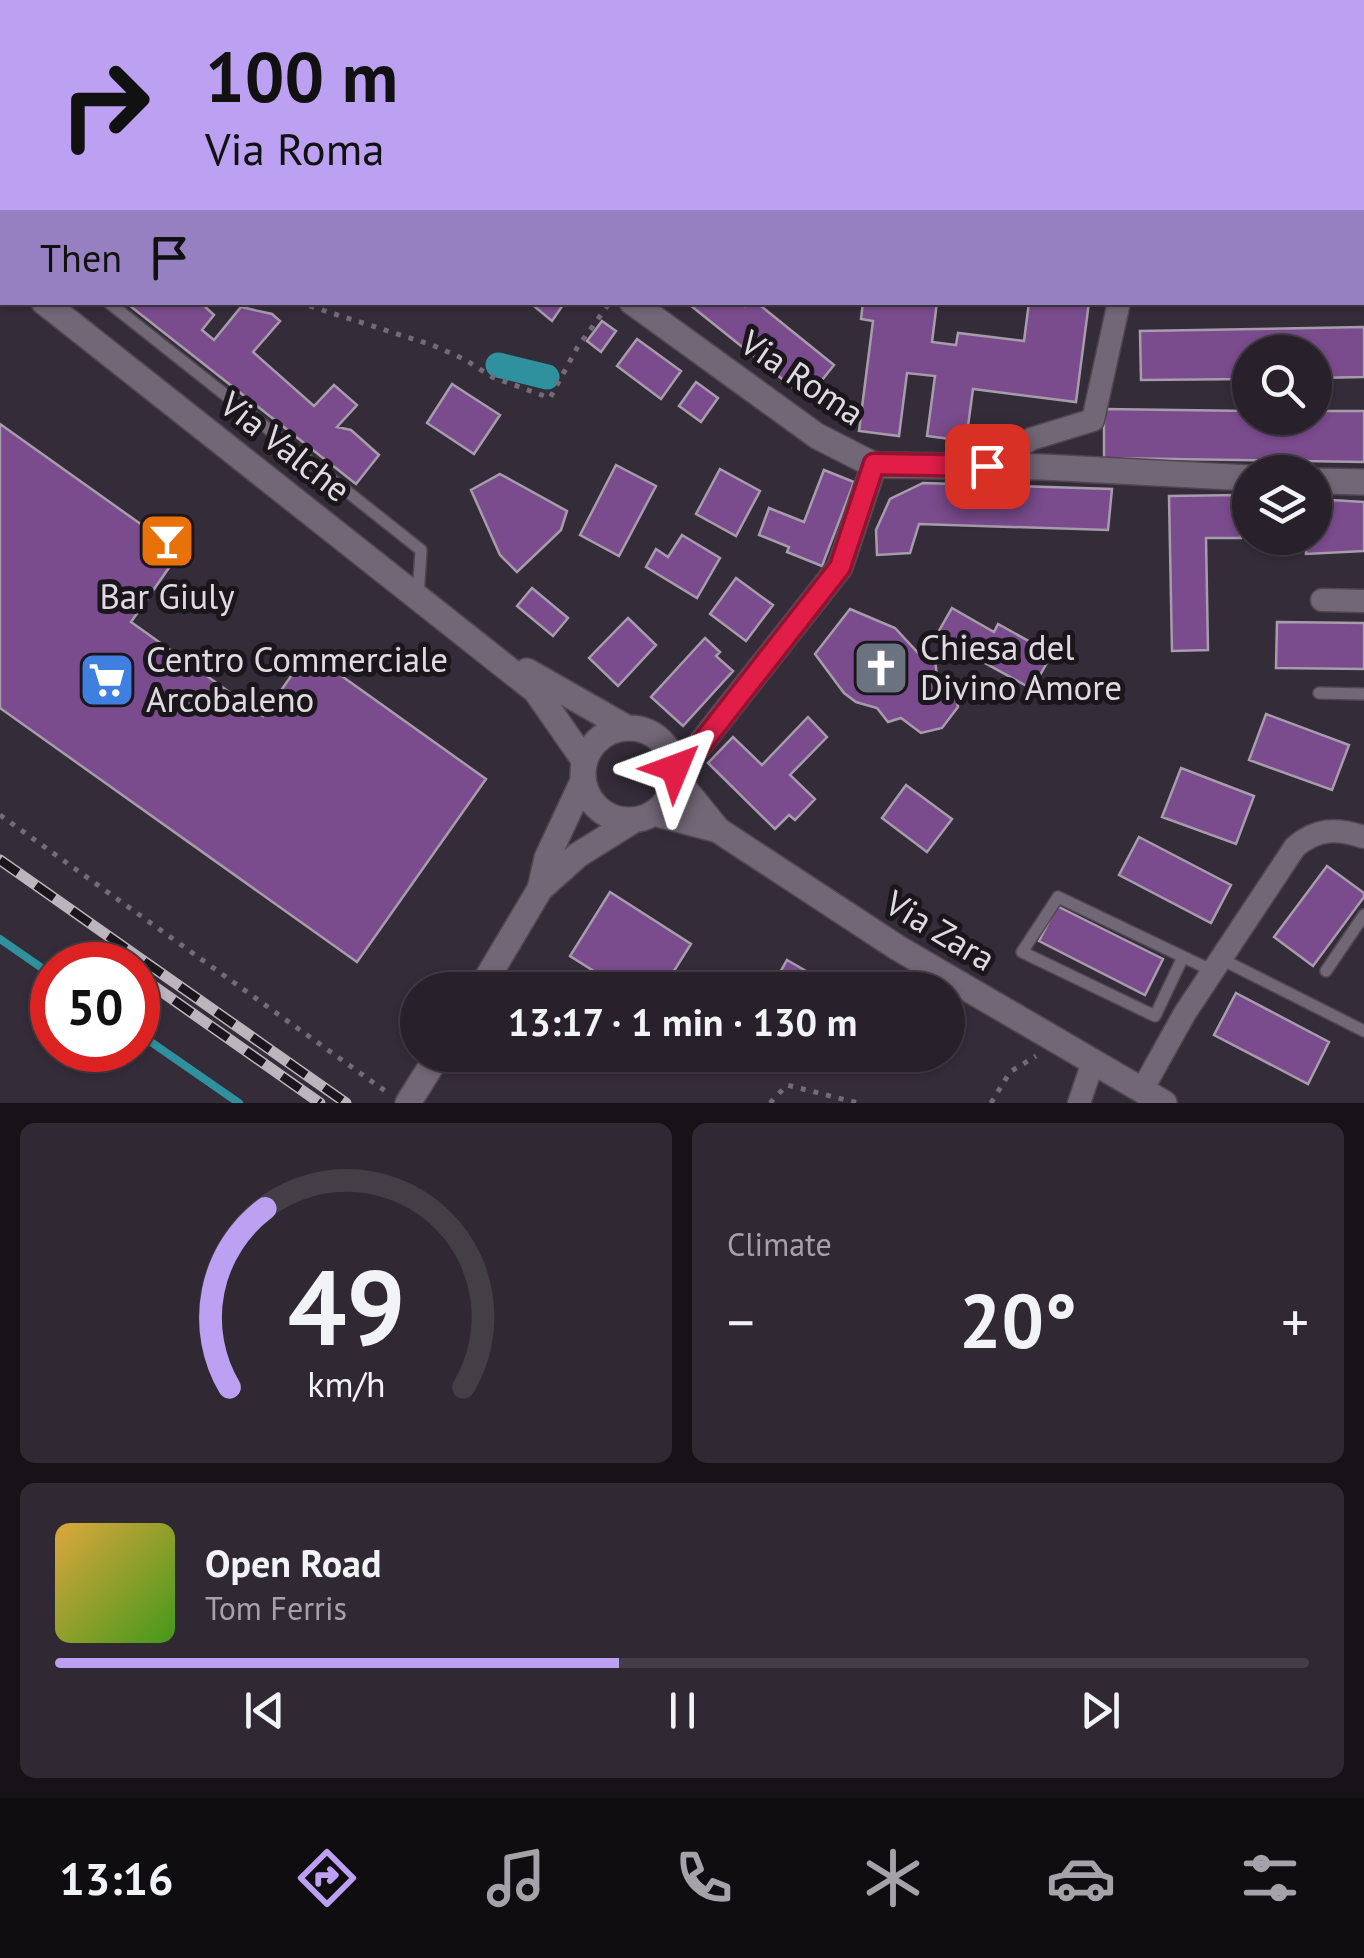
<!DOCTYPE html>
<meta charset="utf-8">
<style>
:root{--surface:#28212b;--page:#302933;--text:#f1f3f6;--muted:#a5a3a9;--line:#443e47;--accent:#bca0f2}
body{margin:0;font-family:"PT Sans",sans-serif;background:var(--page);color:var(--text);height:100vh;display:flex;flex-direction:column;font-size:38px;white-space:nowrap}
*{box-sizing:border-box;margin:0}
p{font-size:32px;color:var(--muted)}
.icon{flex:none;width:55px;height:55px;fill:none;stroke:currentColor;stroke-width:2;stroke-linecap:round;stroke-linejoin:round}
.map{position:relative;height:1103px;overflow:hidden}
.details{display:flex;flex-direction:column;gap:20px;padding:20px;background:#161218;flex:1}
.details>*{flex:none}
.top-card{position:absolute;left:0px;top:0px;width:1365px;height:305px;box-shadow:0 2px 8px #0004,0 0 0 2px var(--line);background:#bca0f2;color:#111;overflow:hidden}
.controls{position:absolute;left:1232px;top:335px;display:grid;gap:20px}
.controls a{display:grid;place-items:center;width:100px;height:100px;border-radius:50%;background:var(--surface);box-shadow:0 2px 8px #0004,0 0 0 2px var(--line);font-size:50px}
.speed{position:absolute;left:30px;top:942px;display:flex;gap:20px;font-size:50px;font-weight:700;text-align:center}
.speed>*{display:grid;place-content:center;width:130px;height:130px;border-radius:50%;background:var(--surface);box-shadow:0 2px 8px #0004,0 0 0 2px var(--line);line-height:1}
.speed .limit{border:15px solid #d22;background:#fff;color:#111}
.pin{position:absolute;display:grid;place-items:center;width:85px;height:85px;color:#fff;margin:-42px;border-radius:20px;box-shadow:0 5px 15px #0006}
.me{position:absolute;width:110px;margin:-55px;rotate:46deg;stroke-linejoin:round;filter:drop-shadow(0 0 8px #0008)}
.turn{display:flex;align-items:center;gap:35px;height:210px;padding:0 40px;font-size:45px}
.turn .icon{width:130px;height:130px;stroke-width:2.5}
.turn b{display:block;font-size:70px;line-height:85px}
.then{display:flex;align-items:center;height:95px;padding:0 40px;background:#0003;gap:20px;font-size:38px}
.big{font-size:75px;font-weight:700;line-height:1.1}
.details .tile{flex:1;display:flex;flex-direction:column;justify-content:center;gap:15px;min-width:0;padding:0 35px;border-radius:15px;background:var(--page)}
.details .dial{align-items:center;gap:0}
.dial svg{height:260px;overflow:visible;fill:none;stroke:var(--line);stroke-width:7;stroke-linecap:round;text-anchor:middle}
.dial text{fill:var(--text);stroke:none}
.song{display:flex;align-items:center;gap:30px}
.cover{width:120px;height:120px;border-radius:15px;background:linear-gradient(135deg,hsl(40 70% 55%),hsl(100 70% 35%))}
.played{height:10px;border-radius:5px;background:linear-gradient(90deg,var(--accent) 45%,var(--line) 45%)}
.keys{display:flex;justify-content:space-around;direction:ltr}
.heat{display:flex;justify-content:space-between;align-items:center;font-size:55px;direction:ltr}
.details .tiles{flex:1;display:grid;gap:20px;grid-template-columns:1fr 1fr}
.tile:last-child{grid-column:span 2}
.trip{position:absolute;left:400px;top:972px;width:565px;height:100px;border-radius:50px;background:var(--surface);box-shadow:0 2px 8px #0004,0 0 0 2px var(--line);font-weight:700;line-height:100px;text-align:center}
.dock{display:flex;height:160px;justify-content:space-around;align-items:center;background:#100d11;color:var(--muted)}
.dock .icon{width:70px;height:70px}
.dock .selected{color:var(--accent)}
.dock b{font-size:45px;color:var(--text)}
.map>svg:first-child{display:block}
.lines{fill:none;stroke-linecap:round;stroke-linejoin:round}
.stream{stroke:#2e919d;stroke-width:8}
.canal{stroke:#2e919d;stroke-width:25}
.building{fill:#7a4b8d;stroke:#a79cac;stroke-width:2.5}
.service-casing{stroke:#504752;stroke-width:14}
.minor-casing{stroke:#504752;stroke-width:25}
.tertiary-casing{stroke:#504752;stroke-width:28}
.secondary-casing{stroke:#504752;stroke-width:28}
.path{stroke:#736b76;stroke-width:5;stroke-dasharray:5 8;stroke-linecap:butt}
.service{stroke:#726776;stroke-width:11}
.minor{stroke:#726776;stroke-width:22}
.tertiary{stroke:#726776;stroke-width:25}
.secondary{stroke:#726776;stroke-width:25}
.rail-casing{stroke:#bcb5be;stroke-width:11}
.rail{stroke:#1a161c;stroke-width:8;stroke-dasharray:22;stroke-linecap:butt}
.route-casing{stroke:#92132f;stroke-width:25}
.route{stroke:#e11d48;stroke-width:18}
.labels{text-anchor:middle;stroke-width:10;stroke-linejoin:round;paint-order:stroke}
.street-label{font-size:35px;fill:#e0dae2;stroke:#1a161c}
.poi-label{font-size:35px;fill:#e0dae2;stroke:#1a161c;text-anchor:start}
</style>
<div class="map">
<svg width="1364" height="1103" viewBox="0 0 1364 1103">
<rect width="100%" height="100%" fill="#352c39"/>
<g class="lines">
<path class="stream" d="M0,939L52,975
M138,1033L239,1103"/>
<path class="canal" d="M498,365L547,377"/>
</g>
<path class="building" d="M125,302H200L214,315L202,330L214,340L241,307L272,314L280,321L253,352L314,406L334,385L357,405L337,427L351,430L379,455L356,484Z
M529,302H565L552,321Z
M691,302H741L745,306L756,302L834,365L807,399L690,305Z
M863,302H937L932,342L956,345L958,333L1024,341L1029,302H1089L1076,402L973,389L966,441L927,436L935,376L907,373L899,436L859,431L873,321L861,319Z
M602,321L616,331L601,352L587,341Z
M1364,327V377L1315,378V352H1250V379L1141,380L1140,331Z
M637,339L681,371L661,399L617,366Z
M696,382L718,398L701,422L679,406Z
M452,384L500,415L474,454L427,423Z
M1104,409L1250,411V418H1315V411H1364V462L1104,458Z
M0,424L180,552L131,622L263,716L308,652L486,779L357,962L0,708Z
M616,465L656,486L619,556L580,535Z
M720,469L760,491L736,536L696,514Z
M824,470L854,482L822,566L787,552L789,547L759,535L769,508L804,522Z
M500,474L567,511L561,530L517,572L500,555L471,490Z
M923,483L1112,489L1108,530L919,524L910,553L877,555L876,530L890,499Z
M1240,495L1241,538H1206L1208,650L1172,651L1169,496Z
M1315,499L1364,502V551L1306,554V548L1280,549L1279,538H1315Z
M682,535L720,558L697,598L646,567L656,549L668,557Z
M736,578L773,605L746,641L710,614Z
M532,588L568,618L553,636L517,606Z
M952,608L994,632L998,624L1052,654L1032,689L936,636Z
M850,609L895,628L921,656L935,659L937,677L955,689L958,707L942,728L921,733L901,718L888,722L877,708L856,702L844,693L815,654Z
M628,618L656,645L618,686L589,658Z
M1277,622L1364,623V669L1276,668Z
M705,638L720,652L716,656L733,671L683,726L651,697Z
M1266,714L1349,745L1332,790L1249,760Z
M808,717L827,737L790,775L815,799L795,820L789,815L775,829L708,763L733,737L762,765Z
M1181,768L1254,796L1236,844L1162,817Z
M906,785L952,819L927,852L882,818Z
M1139,837L1231,885L1211,923L1119,875Z
M1327,866L1364,893V897L1313,966L1274,937Z
M610,892L691,944L662,990H624L570,956Z
M1057,906L1163,959L1145,995L1039,941Z
M787,960L839,990H770Z
M1236,993L1329,1042L1308,1084L1214,1035Z"/>
<g class="lines">
<g class="service-casing">
<path id="service" d="M504,0L510,2
M0,217L2,219
M108,302L421,550L418,596
M1319,693L1364,694
M1183,957L1155,1016L1022,952L1058,897L1213,971
M1221,959L1364,1031
M1326,971L1364,915"/>
</g>
<g class="minor-casing">
<path id="minor" d="M1362,292H1364
M987,466L1031,439L1093,420L1119,302
M1322,600L1364,601
M1142,1090L1185,1013L1295,847C1317,828 1337,828 1364,837
M1079,1103L1093,1062"/>
</g>
<g class="tertiary-casing">
<path id="tertiary" d="M673,760L698,747L840,567L874,465
M540,889L578,855L634,820
M480,990L540,889L547,858L583,781
M408,1103L438,1055"/>
</g>
<g class="secondary-casing">
<path id="secondary" d="M227,0L230,2
M1204,0L1230,2
M60,2L64,0
M1283,2L1308,0
M0,50L2,48
M0,268L2,270
M44,302L536,691L584,760
M632,302L817,436L874,465L1043,467L1250,478
M1315,481L1364,482
M527,671L627,728
M583 774a46 46 0 1 1 92 0a46 46 0 1 1-92 0Z
M675,777L718,830L898,948L1164,1103
M653,813L718,830"/>
</g>
<path class="path" d="M891,0V2
M118,2L121,0
M736,2L737,0
M0,151L2,152
M297,302L432,345L464,359L492,377L550,398L577,348L608,305
M0,815L388,1093
M770,1103L787,1085L858,1103
M991,1103L1010,1072L1036,1056"/>
<use href="#service" class="service"/>
<use href="#minor" class="minor"/>
<use href="#tertiary" class="tertiary"/>
<use href="#secondary" class="secondary"/>
<g class="rail-casing">
<path id="rail" d="M0,860L346,1103
M138,975L320,1103"/>
</g>
<use href="#rail" class="rail"/>
</g>
<g class="lines">
<g class="route-casing">
<path id="route" d="M675,768L672,760L698,748L840,567L874,464L987,466"/>
</g>
<use href="#route" class="route"/>
</g>
<defs>
<g id="bar-square" transform="scale(2.875)"><rect x="-9" y="-9" width="18" height="18" rx="4" fill="#e8710a" stroke="#1a161c"/><path d="M-6-5H6L.8 .8V4.5H3.5V6h-7V4.5H-.8V.8Z" fill="#fff"/></g>
<g id="church-square" transform="scale(2.875)"><rect x="-9" y="-9" width="18" height="18" rx="4" fill="#6b7280" stroke="#1a161c"/><path d="M-1.2-6h2.4v3.5h3.3v2.4h-3.3V6h-2.4V-.1h-3.3v-2.4h3.3Z" fill="#fff"/></g>
<g id="supermarket-square" transform="scale(2.875)"><rect x="-9" y="-9" width="18" height="18" rx="4" fill="#3f7fe0" stroke="#1a161c"/><path d="M-6-5.5h2.5l.6 2H6L4.5 2H-2.5L-4.4-4H-6ZM-1.5 3.2a1.3 1.3 0 1 0 .1 0ZM3 3.2a1.3 1.3 0 1 0 .1 0Z" fill="#fff"/></g>
</defs>
<g fill-rule="evenodd">
<use href="#bar-square" x="167" y="541"/>
<use href="#church-square" x="881" y="668"/>
<use href="#supermarket-square" x="107" y="680"/>
</g>
<g class="labels">
<g class="street-label">
<text transform="translate(802 378) rotate(34)" y="12">Via Roma</text>
<text transform="translate(285 447) rotate(38)" y="12">Via Valche</text>
<text transform="translate(940 931) rotate(31)" y="12">Via Zara</text>
</g>
<g class="poi-label">
<text x="167" y="609" text-anchor="middle">Bar Giuly</text>
<text x="920" y="660">Chiesa del<tspan x="920" dy="40">Divino Amore</tspan></text>
<text x="146" y="672">Centro Commerciale<tspan x="146" dy="40">Arcobaleno</tspan></text>
</g>
</g>
</svg>
<div class="controls">
<a><svg class="icon" aria-label="search" viewBox="0 0 24 24"><circle cx="10" cy="10" r="6"/><path d="M15 15l6 6"/></svg></a>
<a><svg class="icon" aria-label="layers" viewBox="0 0 24 24"><path d="M12 4l9 5-9 5-9-5zM3 14l9 5 9-5"/></svg></a>
</div>
<div class="speed"><div class="limit">50</div></div>
<div class="pin" style="left:987px;top:466px;background:#d93025"><svg class="icon" aria-label="arrive" viewBox="0 0 24 24"><path d="M6 21V4h12l-3 4 3 4H6"/></svg></div>
<svg class="me" style="left:675px;top:768px" viewBox="-20 -20 40 40"><path d="M0-17L14 15 0 8-14 15z" fill="#e11d48" stroke="#fff" stroke-width="4"/></svg>
<div class="trip">13:17 · 1 min · 130 m</div>
<div class="top-card">
<div class="turn"><svg class="icon" aria-label="right" viewBox="0 0 24 24"><path d="M7 20v-9h11M14 6l5 5-5 5"/></svg><div><b>100 m</b>Via Roma</div></div>
<div class="then">Then<svg class="icon" aria-label="arrive" viewBox="0 0 24 24"><path d="M6 21V4h12l-3 4 3 4H6"/></svg></div>
</div>
</div>
<section class="details">
<div class="tiles">
<div class="tile dial"><svg viewBox="0 0 100 80">
<path d="M14 69A42 42 0 1 1 86 69"/>
<path d="M14 69A42 42 0 0 1 25 14" stroke="#bca0f2"/>
<text x="50" y="56" font-size="32" font-weight="700">49</text>
<text x="50" y="72" font-size="11">km/h</text>
</svg></div>
<div class="tile"><p>Climate</p>
<div class="heat"><a>−</a><b class="big">20°</b><a>+</a></div>
</div>
<div class="tile">
<div class="song"><i class="cover"></i><div><b>Open Road</b><p>Tom Ferris</p></div></div>
<div class="played"></div>
<div class="keys"><svg class="icon" aria-label="previous" viewBox="0 0 24 24"><path d="M18 5L8 12l10 7zM5 5v14"/></svg><svg class="icon" aria-label="pause" viewBox="0 0 24 24"><path d="M8 5v14M16 5v14"/></svg><svg class="icon" aria-label="next" viewBox="0 0 24 24"><path d="M6 5l10 7-10 7zM19 5v14"/></svg></div>
</div>
</div>
</section>
<nav class="dock">
<b>13:16</b>
<svg class="icon selected" aria-label="directions" viewBox="0 0 24 24"><path d="M12 3l9 9-9 9-9-9zM9 14v-3h6M13 9l2 2-2 2"/></svg>
<svg class="icon" aria-label="music" viewBox="0 0 24 24"><path d="M9 18V5l10-2v13"/><circle cx="6" cy="18" r="3"/><circle cx="16" cy="16" r="3"/></svg>
<svg class="icon" aria-label="phone" viewBox="0 0 24 24"><path d="M5 4h4l2 5-3 2q2 4 5 5l2-3 5 2v4C11 20 4 13 5 4z"/></svg>
<svg class="icon" aria-label="climate" viewBox="0 0 24 24"><path d="M12 3v18M4 7l16 10M4 17L20 7"/></svg>
<svg class="icon" aria-label="car" viewBox="0 0 24 24"><path d="M5 17H2v-5l4-1 3-4h7l3 4 3 1v5h-3M9 17h6M6 11h13"/><circle cx="7" cy="17" r="2"/><circle cx="17" cy="17" r="2"/></svg>
<svg class="icon" aria-label="filters" viewBox="0 0 24 24"><path d="M4 7h16M4 17h16"/><circle cx="9" cy="7" r="2"/><circle cx="15" cy="17" r="2"/></svg>
</nav>
